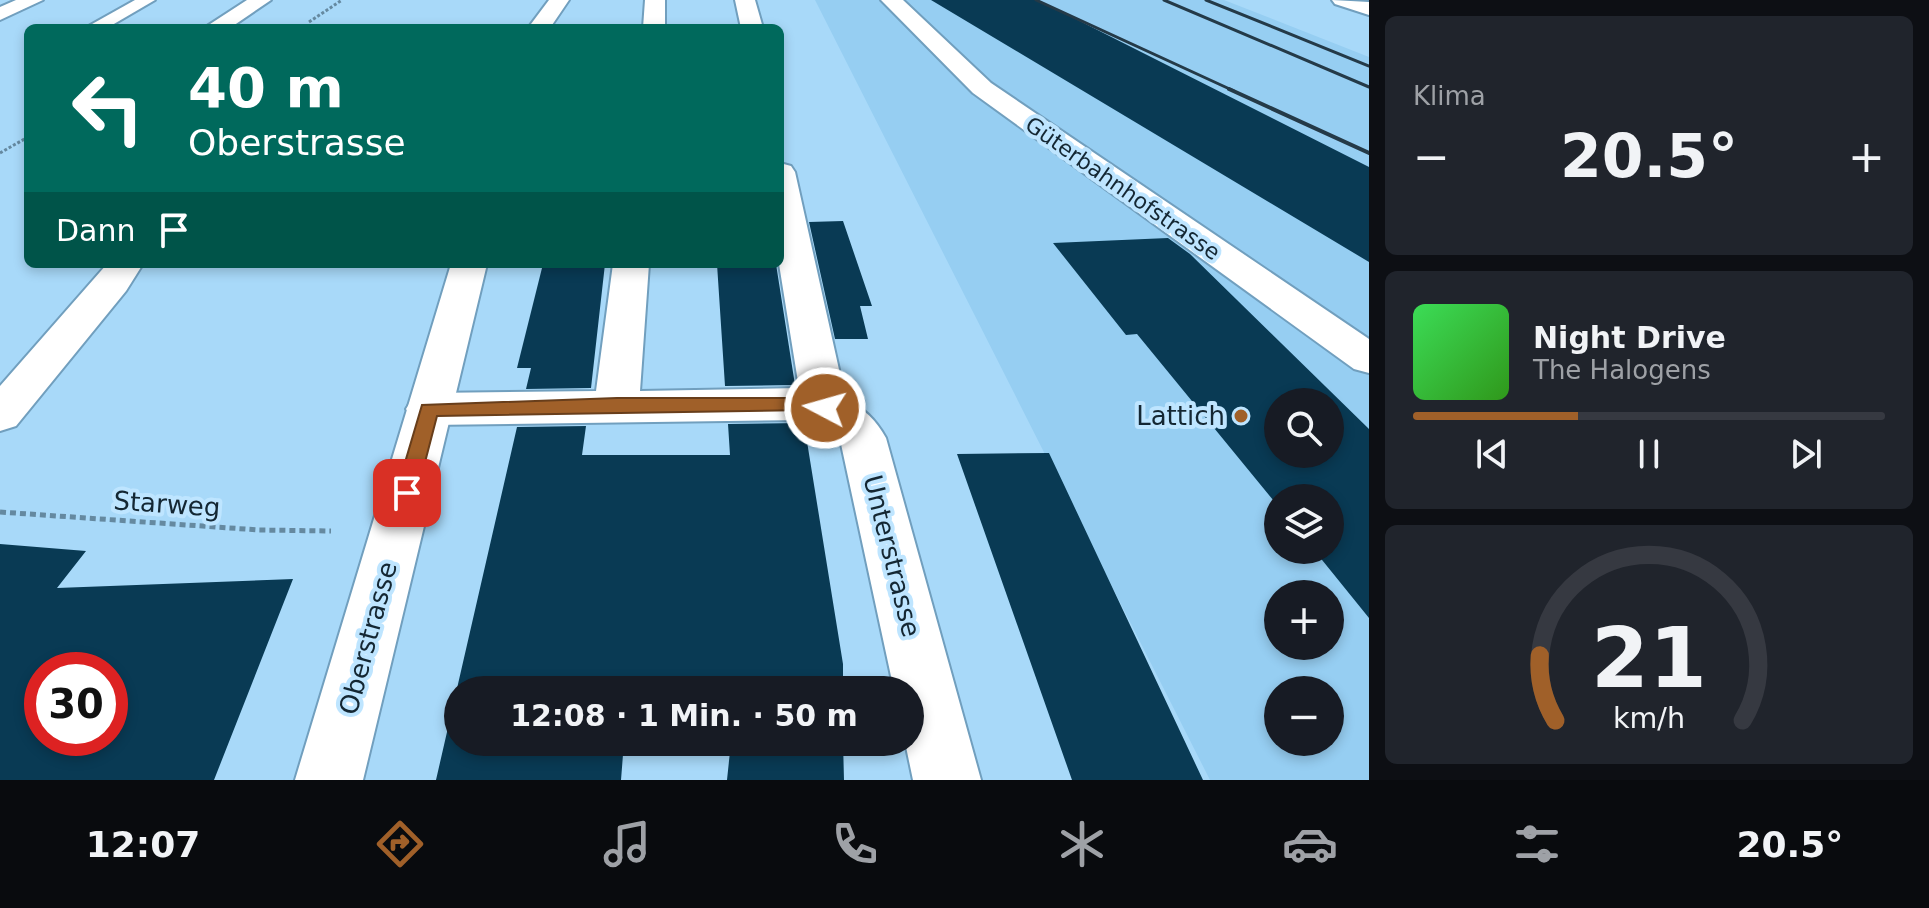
<!DOCTYPE html>
<html lang="de">
<meta charset="utf-8">
<style>
:root{--surface:#171b24;--page:#20242c;--text:#f1f3f6;--muted:#9ea1a6;--line:#363941;--accent:#a06029}
body{margin:0;font-family:"DejaVu Sans",sans-serif;background:var(--page);color:var(--text);height:100vh;display:flex;flex-direction:column;font-size:30px;white-space:nowrap}
*{box-sizing:border-box;margin:0}
p{font-size:26px;color:var(--muted)}
.icon{flex:none;width:44px;height:44px;fill:none;stroke:currentColor;stroke-width:2;stroke-linecap:round;stroke-linejoin:round}
.map{position:relative;flex:1;overflow:hidden}
.details{display:flex;flex-direction:column;gap:16px;padding:16px;background:#0d0f14;width:560px}
.details>*{flex:none}
.top-card{position:absolute;left:24px;top:24px;width:760px;height:244px;border-radius:12px;box-shadow:0 4px 12px #0003;background:#00695c;color:#fff;overflow:hidden}
.tools{position:absolute;left:1264px;top:388px;display:grid;gap:16px}
.tools a{display:grid;place-items:center;width:80px;height:80px;border-radius:50%;background:var(--surface);box-shadow:0 4px 12px #0003;font-size:40px}
.speed{position:absolute;left:24px;top:652px;display:flex;gap:16px;font-size:40px;font-weight:700;text-align:center}
.speed>*{display:grid;place-content:center;width:104px;height:104px;border-radius:50%;background:var(--surface);box-shadow:0 4px 12px #0003;line-height:1}
.speed .limit{border:12px solid #d22;background:#fff;color:#111}
.pin{position:absolute;display:grid;place-items:center;width:68px;height:68px;color:#fff;margin:-34px;border-radius:16px;box-shadow:0 4px 12px #0006}
.me{position:absolute;width:88px;margin:-44px;rotate:276deg;stroke-linejoin:round;filter:drop-shadow(0 0 6px #0008)}
.turn{display:flex;align-items:center;gap:28px;height:168px;padding:0 32px;font-size:36px}
.turn .icon{width:104px;height:104px;stroke-width:2.5}
.turn b{display:block;font-size:56px;line-height:68px}
.then{display:flex;align-items:center;height:76px;padding:0 32px;background:#0003;gap:16px;font-size:30px}
.big{font-size:60px;font-weight:700;line-height:1.1}
.details .widget{flex:1;display:flex;flex-direction:column;justify-content:center;gap:12px;min-width:0;padding:0 28px;border-radius:12px;background:var(--page)}
.details .dial{align-items:center;gap:0}
.dial svg{height:208px;overflow:visible;fill:none;stroke:var(--line);stroke-width:7;stroke-linecap:round;text-anchor:middle}
.dial text{fill:var(--text);stroke:none}
.song{display:flex;align-items:center;gap:24px}
.cover{width:96px;height:96px;border-radius:12px;background:linear-gradient(135deg,hsl(130 70% 55%),hsl(110 70% 35%))}
.played{height:8px;border-radius:4px;background:linear-gradient(90deg,var(--accent) 35%,var(--line) 35%)}
.keys{display:flex;justify-content:space-around;direction:ltr}
.heat{display:flex;justify-content:space-between;align-items:center;font-size:44px;direction:ltr}
.trip{position:absolute;left:444px;top:676px;width:480px;height:80px;border-radius:40px;background:var(--surface);box-shadow:0 4px 12px #0003;font-weight:700;line-height:80px;text-align:center}
.dock{display:flex;height:128px;justify-content:space-around;align-items:center;background:#090b0e;color:var(--muted)}
.dock .icon{width:56px;height:56px}
.dock .current{color:var(--accent)}
.dock b{font-size:36px;color:var(--text)}
main{display:flex;flex:1;min-height:0}
.map>svg:first-child{display:block}
.built{fill:#96cef2;fill-rule:evenodd}
.building{fill:#093a54;fill-rule:evenodd}
.lines{fill:none;stroke-linecap:round;stroke-linejoin:round}
.service-casing{stroke:#719fbe;stroke-width:4}
.minor-casing{stroke:#719fbe;stroke-width:4}
.tertiary-casing{stroke:#719fbe;stroke-width:4}
.path-far1{stroke:#6589a0;stroke-width:3;stroke-dasharray:3 2;stroke-linecap:butt}
.path{stroke:#6589a0;stroke-width:5;stroke-dasharray:6 4;stroke-linecap:butt}
.service{fill:#fff;fill-rule:evenodd}
.minor{fill:#fff;fill-rule:evenodd}
.tertiary{fill:#fff;fill-rule:evenodd}
.rail-far1{stroke:#243a48;stroke-width:3}
.rail{stroke:#243a48;stroke-width:4}
.route{fill:#a06029;stroke:#683e1b;stroke-width:2}
.poi-dot{fill:#a06029;stroke:#bee5ff;stroke-width:3}
.labels{text-anchor:middle;stroke-width:8;stroke-linejoin:round;paint-order:stroke}
.far-street-label{font-size:22px;fill:#142733;stroke:#bee5ff}
.poi-label{font-size:26px;fill:#142733;stroke:#bee5ff;text-anchor:end}
.street-label{font-size:26px;fill:#142733;stroke:#bee5ff}
</style>
<main>
<div class="map">
<svg width="1369" height="780" viewBox="0 0 1369 780">
<rect width="100%" height="100%" fill="#a8d9f9"/>
<path class="built" d="M815,0H1224L1369,57V780H1210ZM1278,402H1330V454H1278ZM1278,498H1330V550H1278ZM1278,594H1330V646H1278ZM1278,690H1330V742H1278Z"/>
<path class="building" d="M931,0H1038L1369,167V262Z
M843,221L872,306H860L868,339H835L809,222Z
M1168,238L1190,254L1369,429V618L1314,550H1330V498H1278V506L1137,334L1126,335L1053,243ZM1278,402H1330V454H1278Z
M543,264H605L591,388L526,389L531,368H517Z
M717,264H776L795,385L725,386Z
M804,423L843,664V690H458V742H624L621,780H436L517,427L586,426L582,455H730L728,424Z
M1049,453L1203,780H1072L957,454Z
M0,544L86,551L57,588L293,579L214,780H0ZM42,670H110V738H42Z
M731,742H843L844,780H727Z"/>
<g class="lines">
<g class="service-casing">
<path id="service" d="M135,0H155L107,28H85Z"/>
</g>
<g class="minor-casing">
<path id="minor" d="M16,0H43L0,20V7Z
M247,0H271L230,28H204Z
M645,0H665V28H643Z
M735,0H755L763,28H741Z
M881,0H903L991,83L1369,339V373L1354,369L973,93Z
M1332,0L1369,2V15L1335,4Z
M780,163L791,166L795,172L846,401C864,407 877,422 886,438L981,780H913L905,742H910V690H894L841,444L825,427L804,420L429,425L413,420L406,409L413,398L429,393L596,391L613,264H649L640,391L799,388L779,264Z
M107,264H143L126,291L16,426L0,431V386Z"/>
</g>
<g class="tertiary-casing">
<path id="tertiary" d="M549,0H569L550,28H528Z
M451,264H487L363,780H295Z"/>
</g>
<path class="path-far1" d="M309,22L342,0
M0,153L28,137"/>
<path class="path" d="M0,512L259,530L331,531"/>
<use href="#service" class="service"/>
<use href="#minor" class="minor"/>
<use href="#tertiary" class="tertiary"/>
<path class="rail-far1" d="M1036,0L1234,91
M1164,0L1369,87
M1206,0L1369,66"/>
<path class="rail" d="M1229,89L1369,153"/>
</g>
<path class="route" d="M617,398H807L832,403L834,408L825,415L807,410L437,416L417,493L407,502L396,493L422,405Z"/>
<circle class="poi-dot" cx="1241" cy="416" r="8"/>
<g class="labels">
<g class="far-street-label">
<text transform="translate(1123 188) rotate(35)" y="8">Güterbahnhofstrasse</text>
</g>
<g class="poi-label">
<text x="1225" y="425">Lattich</text>
</g>
<g class="street-label">
<text transform="translate(167 504) rotate(4)" y="9">Starweg</text>
<text transform="translate(892 556) rotate(76)" y="9">Unterstrasse</text>
<text transform="translate(368 638) rotate(-75)" y="9">Oberstrasse</text>
</g>
</g>
</svg>
<div class="tools">
<a><svg class="icon" aria-label="search" viewBox="0 0 24 24"><circle cx="10" cy="10" r="6"/><path d="M15 15l6 6"/></svg></a>
<a><svg class="icon" aria-label="layers" viewBox="0 0 24 24"><path d="M12 4l9 5-9 5-9-5zM3 14l9 5 9-5"/></svg></a>
<a>+</a>
<a>−</a>
</div>
<div class="speed"><div class="limit">30</div></div>
<div class="pin" style="left:407px;top:493px;background:#d93025"><svg class="icon" aria-label="arrive" viewBox="0 0 24 24"><path d="M6 21V4h12l-3 4 3 4H6"/></svg></div>
<svg class="me" style="left:825px;top:408px" viewBox="-20 -20 40 40"><circle r="17" fill="#a06029" stroke="#fff" stroke-width="3"/><path d="M0-11L8 9 0 5-8 9z" fill="#fff"/></svg>
<div class="trip">12:08 · 1 Min. · 50 m</div>
<div class="top-card">
<div class="turn"><svg class="icon" aria-label="left" viewBox="0 0 24 24"><path d="M17 20v-9H6M10 6l-5 5 5 5"/></svg><div><b>40 m</b>Oberstrasse</div></div>
<div class="then">Dann<svg class="icon" aria-label="arrive" viewBox="0 0 24 24"><path d="M6 21V4h12l-3 4 3 4H6"/></svg></div>
</div>
</div>
<section class="details">
<div class="widget"><p>Klima</p>
<div class="heat"><a>−</a><b class="big">20.5°</b><a>+</a></div>
</div>
<div class="widget">
<div class="song"><i class="cover"></i><div><b>Night Drive</b><p>The Halogens</p></div></div>
<div class="played"></div>
<div class="keys"><svg class="icon" aria-label="previous" viewBox="0 0 24 24"><path d="M18 5L8 12l10 7zM5 5v14"/></svg><svg class="icon" aria-label="pause" viewBox="0 0 24 24"><path d="M8 5v14M16 5v14"/></svg><svg class="icon" aria-label="next" viewBox="0 0 24 24"><path d="M6 5l10 7-10 7zM19 5v14"/></svg></div>
</div>
<div class="widget dial"><svg viewBox="0 0 100 80">
<path d="M14 69A42 42 0 1 1 86 69"/>
<path d="M14 69A42 42 0 0 1 8 44" stroke="#a06029"/>
<text x="50" y="56" font-size="32" font-weight="700">21</text>
<text x="50" y="72" font-size="11">km/h</text>
</svg></div>
</section>
</main>
<nav class="dock">
<b>12:07</b>
<svg class="icon current" aria-label="directions" viewBox="0 0 24 24"><path d="M12 3l9 9-9 9-9-9zM9 14v-3h6M13 9l2 2-2 2"/></svg>
<svg class="icon" aria-label="music" viewBox="0 0 24 24"><path d="M9 18V5l10-2v13"/><circle cx="6" cy="18" r="3"/><circle cx="16" cy="16" r="3"/></svg>
<svg class="icon" aria-label="phone" viewBox="0 0 24 24"><path d="M5 4h4l2 5-3 2q2 4 5 5l2-3 5 2v4C11 20 4 13 5 4z"/></svg>
<svg class="icon" aria-label="climate" viewBox="0 0 24 24"><path d="M12 3v18M4 7l16 10M4 17L20 7"/></svg>
<svg class="icon" aria-label="car" viewBox="0 0 24 24"><path d="M5 17H2v-5l4-1 3-4h7l3 4 3 1v5h-3M9 17h6M6 11h13"/><circle cx="7" cy="17" r="2"/><circle cx="17" cy="17" r="2"/></svg>
<svg class="icon" aria-label="filters" viewBox="0 0 24 24"><path d="M4 7h16M4 17h16"/><circle cx="9" cy="7" r="2"/><circle cx="15" cy="17" r="2"/></svg>
<b>20.5°</b>
</nav>
